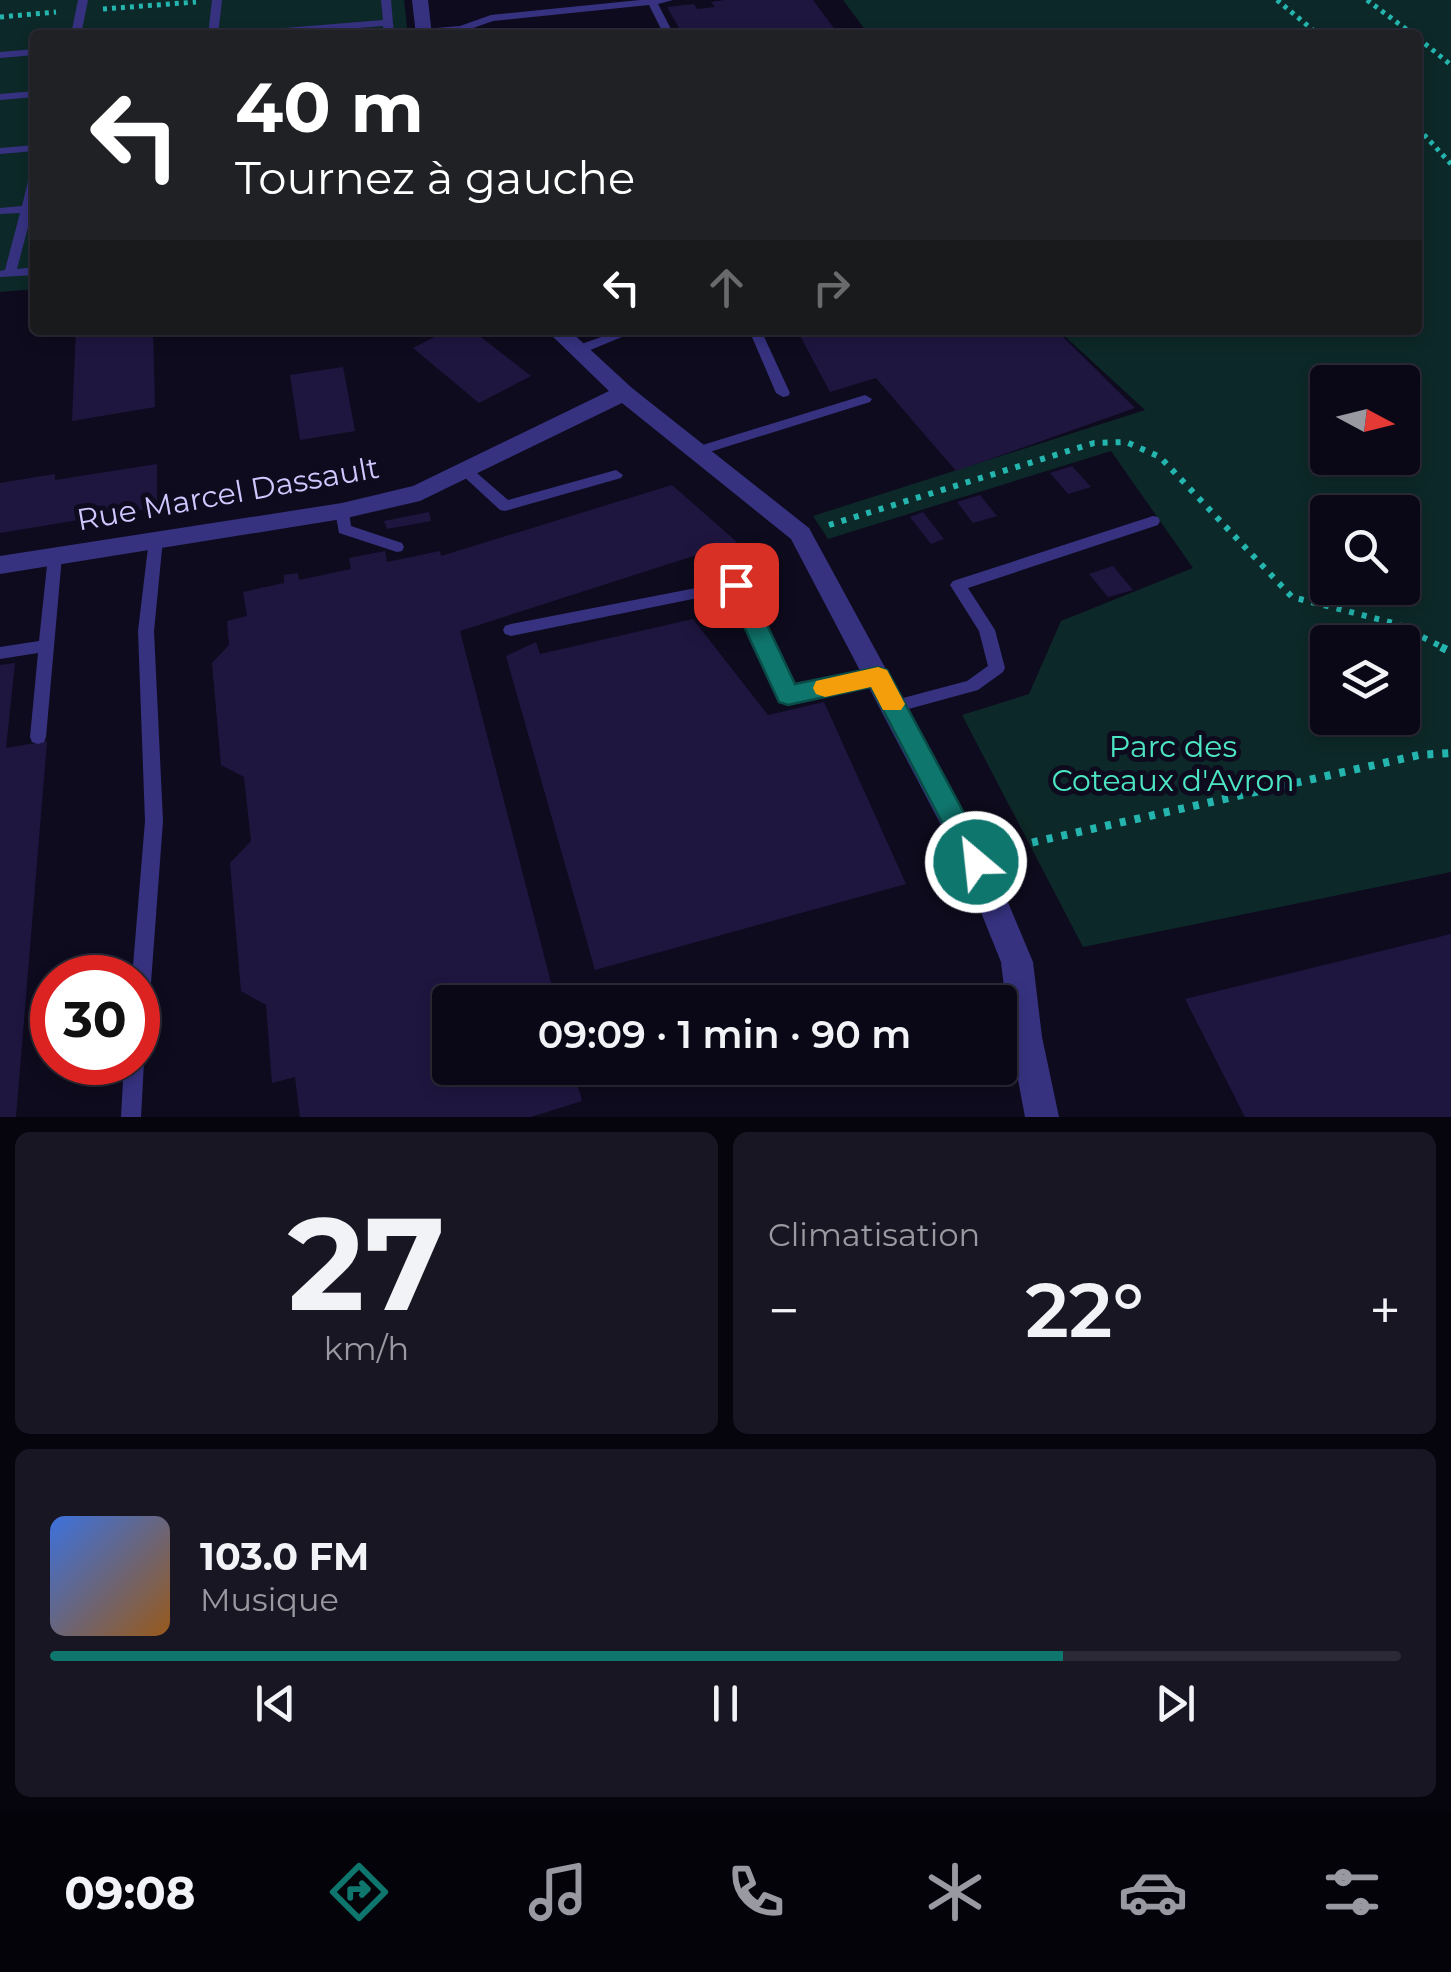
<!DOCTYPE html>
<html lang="fr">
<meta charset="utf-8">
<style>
:root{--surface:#0a0816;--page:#181623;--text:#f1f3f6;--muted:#999aa1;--line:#2a2935;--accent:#0f766e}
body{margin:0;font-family:Montserrat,sans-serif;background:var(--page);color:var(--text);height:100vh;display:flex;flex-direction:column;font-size:38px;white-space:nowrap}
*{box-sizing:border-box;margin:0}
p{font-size:32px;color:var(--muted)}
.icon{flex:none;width:55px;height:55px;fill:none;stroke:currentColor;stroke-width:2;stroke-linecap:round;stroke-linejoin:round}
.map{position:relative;height:1117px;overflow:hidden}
.sheet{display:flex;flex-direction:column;gap:15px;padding:15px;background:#06040c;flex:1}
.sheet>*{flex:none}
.banner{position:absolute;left:30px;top:30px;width:1392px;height:305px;border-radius:10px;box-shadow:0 5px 15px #0003,0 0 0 2px var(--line);background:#202124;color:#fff;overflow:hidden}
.needle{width:65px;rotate:97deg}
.fabs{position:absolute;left:1310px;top:365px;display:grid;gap:20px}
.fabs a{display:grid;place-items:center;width:110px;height:110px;border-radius:10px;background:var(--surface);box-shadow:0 5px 15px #0003,0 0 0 2px var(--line);font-size:50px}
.speed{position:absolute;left:30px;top:955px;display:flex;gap:20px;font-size:50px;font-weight:700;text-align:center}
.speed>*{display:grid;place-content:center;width:130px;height:130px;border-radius:50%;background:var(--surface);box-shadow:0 5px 15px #0003,0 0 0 2px var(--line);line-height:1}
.speed .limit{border:15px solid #d22;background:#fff;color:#111}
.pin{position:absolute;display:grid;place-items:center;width:85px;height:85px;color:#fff;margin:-42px;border-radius:20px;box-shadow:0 5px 15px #0006}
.me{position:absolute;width:110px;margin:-55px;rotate:332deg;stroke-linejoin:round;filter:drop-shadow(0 0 8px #0008)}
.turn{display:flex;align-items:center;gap:35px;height:210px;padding:0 40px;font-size:45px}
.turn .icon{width:130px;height:130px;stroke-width:2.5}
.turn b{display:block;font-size:70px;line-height:85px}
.lanes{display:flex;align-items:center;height:95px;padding:0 40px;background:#0003;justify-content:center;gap:50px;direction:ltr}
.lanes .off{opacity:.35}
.big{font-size:75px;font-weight:600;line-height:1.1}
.sheet .widget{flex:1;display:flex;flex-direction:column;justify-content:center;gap:15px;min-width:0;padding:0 35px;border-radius:15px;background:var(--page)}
.sheet .dial{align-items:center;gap:0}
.dial b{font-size:130px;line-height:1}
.song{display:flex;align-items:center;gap:30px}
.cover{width:120px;height:120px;border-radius:15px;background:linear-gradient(135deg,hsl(220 70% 55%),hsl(30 70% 35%))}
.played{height:10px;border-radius:5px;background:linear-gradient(90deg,var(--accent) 75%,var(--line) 75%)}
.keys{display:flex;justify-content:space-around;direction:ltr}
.heat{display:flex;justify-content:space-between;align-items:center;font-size:55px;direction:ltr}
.sheet .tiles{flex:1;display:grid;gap:15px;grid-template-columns:1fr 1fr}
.widget:last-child{grid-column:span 2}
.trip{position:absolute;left:432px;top:985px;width:585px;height:100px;border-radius:10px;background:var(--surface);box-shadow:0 5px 15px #0003,0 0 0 2px var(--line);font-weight:600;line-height:100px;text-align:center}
.tab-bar{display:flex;height:160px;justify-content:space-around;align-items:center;background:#040309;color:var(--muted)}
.tab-bar .icon{width:70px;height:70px}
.tab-bar .selected{color:var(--accent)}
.tab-bar b{font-size:45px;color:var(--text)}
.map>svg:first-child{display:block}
.green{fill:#0d2828;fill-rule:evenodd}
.building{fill:#1f1640}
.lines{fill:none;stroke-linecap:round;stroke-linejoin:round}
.path-far2{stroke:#25b5af;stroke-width:5;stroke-dasharray:4 5;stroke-linecap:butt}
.path-far1{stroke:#25b5af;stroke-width:6;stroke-dasharray:5 8;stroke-linecap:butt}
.path{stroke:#25b5af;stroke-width:8;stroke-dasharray:6 9;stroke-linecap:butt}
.service{fill:#363280;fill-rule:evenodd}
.minor{fill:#363280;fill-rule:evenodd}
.route{fill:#0f766e;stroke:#0a4d48;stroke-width:2.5}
.slow{fill:#f59e0b}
.labels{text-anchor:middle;stroke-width:10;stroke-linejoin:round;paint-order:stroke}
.street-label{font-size:30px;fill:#cfc8ff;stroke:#0e0b1e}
.park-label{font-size:30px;fill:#4de6c2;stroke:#0e0b1e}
</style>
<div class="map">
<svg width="1451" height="1117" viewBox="0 0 1451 1117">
<rect width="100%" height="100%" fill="#0e0b1e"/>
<path class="green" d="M0,0H404L408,35H35V289L0,292Z
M843,0H1451V872L1083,947L962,715L1029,694L1061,621L1193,568L1111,451L828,539L813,516L1145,410L1058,330H1418V35H869ZM1328,382H1402V458H1328ZM1328,512H1402V588H1328ZM1328,642H1402V718H1328Z"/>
<path class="building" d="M725,0H813L839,35H683L667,7L694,4L697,9L715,7L711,2Z
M76,330H153L155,407L72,421Z
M448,330H472L531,376L479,403L413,348Z
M797,330H1056L1135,408L956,471L876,378L830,392Z
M343,367L355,431L300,440L290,375Z
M157,464V507L0,533V483L55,474V480Z
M1072,466L1091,487L1068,494L1050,473Z
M672,485L737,542L460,631L556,1002H450V1068H573L582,1101L531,1117H300L295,1077L272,1083L266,1005L241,991L230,863L251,841L244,777L221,765L212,663L229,645L227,621L247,616L243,592L284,583V575L298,573L299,580L351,569L349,558L385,551L387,562L440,551L441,556Z
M980,495L997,516L973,523L957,502Z
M429,512L431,521L387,529L384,521Z
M923,512L944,539L931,544L910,517Z
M1113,566L1133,590L1108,597L1089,574Z
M693,619L768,715L824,702L906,884L595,970L506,656L536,642L540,654Z
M15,663L6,748L47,741L16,1117H0V665Z
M1451,934V1117H1245L1185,999Z"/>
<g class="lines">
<path class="path-far2" d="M1277,0L1319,35
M1367,0L1414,35
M103,9L196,2
M0,17L56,12
M1418,38L1451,65
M1418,128L1451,164"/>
<path class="path-far1" d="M829,525L1094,443L1126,442L1160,457L1292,597L1397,624L1446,649"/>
<path class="path" d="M1441,647L1451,652
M1004,853L1030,843L1419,755L1451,753"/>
<path class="service" d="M78,0H88L81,35H71Z
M212,0H222L218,35H208Z
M381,0H391L394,35H384L383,26L273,35H230L235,32L383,20Z
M640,0H673L658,4L674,35H664L649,5L493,21L462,32L424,35L419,32L424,29L460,26L491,15Z
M35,49V55L0,58V52Z
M35,91V97L0,100V94Z
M35,145V151L0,154V148Z
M35,174V211L32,212L17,269L35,267V275L0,277V271L5,270L20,213L0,214V208L22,206L29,177Z
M621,330H639L583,353L578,354L572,350L573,347Z
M749,330H761L790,393L788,396L783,397L776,393Z
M865,395L872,399L870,402L703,454L698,456L691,451L693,448Z
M465,465L470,467L508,500L616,470L623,475L621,478L505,511L500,510L460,473L458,470Z
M342,506L349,511L351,526L402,543L404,547L402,551L397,552L339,533L335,511Z
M1153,516L1158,517L1160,521L1158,525L968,588L995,630L1005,668L1003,672L978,690L894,713L888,712L886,707L888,702L967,681L988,666L979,631L950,585L953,581Z
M156,534L163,539L154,631L163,821L148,1023L145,1029L138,1032V978H132L145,821L138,631L149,539Z
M55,551L62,556L46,737L44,742L38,744L32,742L30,737L38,653L0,659V647L39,641L48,556Z
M737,580L745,585L792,689L878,670L884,672L886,676L884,680L787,702L781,700L732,591L511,636L505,634L503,630L505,626L511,624Z
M138,1054L141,1055L144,1062L141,1117H121L124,1062H138Z"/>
<path class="minor" d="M412,0H428L432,35H416Z
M546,330H569L632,388L809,528L991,862L1033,962L1042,1037L1059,1117H1025L1010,1037L1001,962L962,865L791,539L622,403L420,501L342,519L0,574V556L342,503L413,486L609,391Z"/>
</g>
<path class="route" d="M736,576L748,585L795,684L878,667L887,670L986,854L990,862L986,870L976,874L967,870L871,687L788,705L779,702L725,585Z"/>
<path class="slow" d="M878,667L887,670L905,704L901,710H883L871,687L825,697L816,694L813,688L816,681Z"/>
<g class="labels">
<g class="street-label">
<text transform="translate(228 494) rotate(-10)" y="10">Rue Marcel Dassault</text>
</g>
<g class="park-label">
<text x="1173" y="757">Parc des<tspan x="1173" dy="34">Coteaux d'Avron</tspan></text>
</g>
</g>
</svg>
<div class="fabs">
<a><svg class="needle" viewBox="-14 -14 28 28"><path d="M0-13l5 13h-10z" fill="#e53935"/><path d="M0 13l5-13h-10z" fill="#999aa1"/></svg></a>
<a><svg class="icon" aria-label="search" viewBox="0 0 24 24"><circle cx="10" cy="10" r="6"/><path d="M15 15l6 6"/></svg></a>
<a><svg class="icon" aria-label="layers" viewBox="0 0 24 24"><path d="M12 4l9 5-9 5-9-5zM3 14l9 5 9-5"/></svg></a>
</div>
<div class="speed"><div class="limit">30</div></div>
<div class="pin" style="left:736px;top:585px;background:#d93025"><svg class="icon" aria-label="arrive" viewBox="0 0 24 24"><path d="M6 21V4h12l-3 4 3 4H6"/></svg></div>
<svg class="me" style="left:976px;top:862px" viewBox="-20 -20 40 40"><circle r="17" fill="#0f766e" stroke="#fff" stroke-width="3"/><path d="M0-11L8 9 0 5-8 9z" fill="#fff"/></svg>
<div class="trip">09:09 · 1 min · 90 m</div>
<div class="banner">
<div class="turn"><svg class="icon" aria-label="left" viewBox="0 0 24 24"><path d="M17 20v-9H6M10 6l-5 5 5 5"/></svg><div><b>40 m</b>Tournez à gauche</div></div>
<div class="lanes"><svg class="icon" aria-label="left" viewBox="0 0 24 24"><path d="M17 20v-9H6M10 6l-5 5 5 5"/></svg><svg class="icon off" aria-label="ahead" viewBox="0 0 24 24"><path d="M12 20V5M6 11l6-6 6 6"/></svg><svg class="icon off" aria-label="right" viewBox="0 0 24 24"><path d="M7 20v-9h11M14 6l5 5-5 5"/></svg></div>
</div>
</div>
<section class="sheet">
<div class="tiles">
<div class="widget dial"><b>27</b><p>km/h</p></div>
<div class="widget"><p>Climatisation</p>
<div class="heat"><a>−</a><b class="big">22°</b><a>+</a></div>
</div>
<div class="widget">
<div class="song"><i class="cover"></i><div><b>103.0 FM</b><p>Musique</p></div></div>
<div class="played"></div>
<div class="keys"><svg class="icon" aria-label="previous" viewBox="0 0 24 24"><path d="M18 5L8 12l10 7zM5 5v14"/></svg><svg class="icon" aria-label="pause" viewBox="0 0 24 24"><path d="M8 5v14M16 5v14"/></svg><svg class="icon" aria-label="next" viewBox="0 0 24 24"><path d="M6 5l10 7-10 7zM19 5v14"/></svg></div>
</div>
</div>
</section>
<nav class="tab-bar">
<b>09:08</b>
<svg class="icon selected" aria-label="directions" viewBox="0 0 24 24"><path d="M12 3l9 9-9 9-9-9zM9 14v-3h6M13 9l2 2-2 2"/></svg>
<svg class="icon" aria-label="music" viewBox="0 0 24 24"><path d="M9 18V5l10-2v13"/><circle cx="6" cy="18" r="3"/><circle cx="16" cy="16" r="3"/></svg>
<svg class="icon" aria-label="phone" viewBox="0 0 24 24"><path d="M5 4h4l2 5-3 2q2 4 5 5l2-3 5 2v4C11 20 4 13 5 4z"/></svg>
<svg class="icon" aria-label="climate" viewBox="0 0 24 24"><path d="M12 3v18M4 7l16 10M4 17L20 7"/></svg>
<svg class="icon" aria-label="car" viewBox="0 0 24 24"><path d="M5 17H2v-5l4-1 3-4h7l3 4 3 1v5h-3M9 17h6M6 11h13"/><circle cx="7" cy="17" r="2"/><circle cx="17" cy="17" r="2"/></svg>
<svg class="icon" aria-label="filters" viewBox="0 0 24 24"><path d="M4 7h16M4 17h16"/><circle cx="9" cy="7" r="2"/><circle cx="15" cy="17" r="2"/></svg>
</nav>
